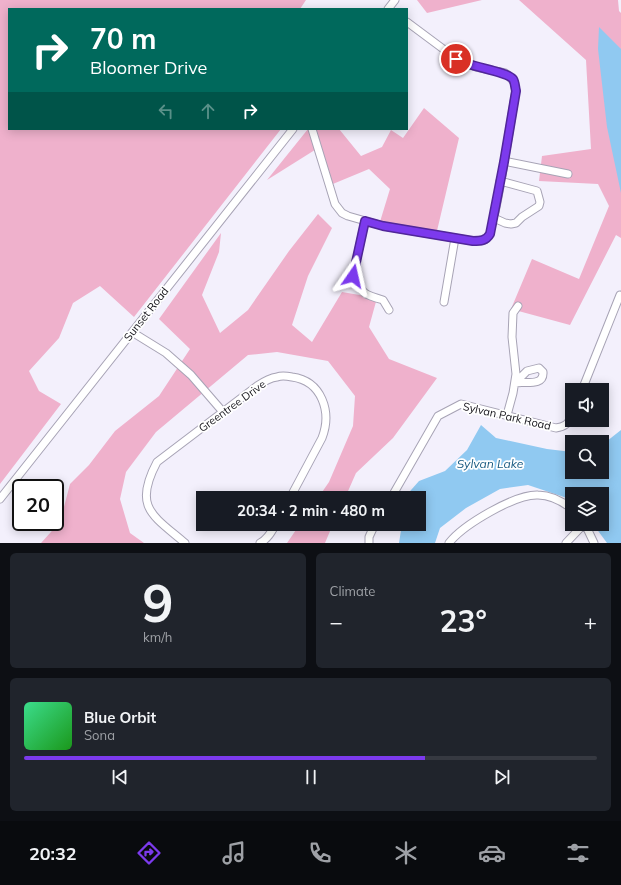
<!DOCTYPE html>
<meta charset="utf-8">
<style>
:root{--surface:#171b24;--page:#20242c;--text:#f1f3f6;--muted:#9ea1a6;--line:#363941;--accent:#7c3aed}
body{margin:0;font-family:Mulish,sans-serif;background:var(--page);color:var(--text);height:100vh;display:flex;flex-direction:column;font-size:15px;white-space:nowrap}
*{box-sizing:border-box;margin:0}
p{font-size:13px;color:var(--muted)}
.icon{flex:none;width:22px;height:22px;fill:none;stroke:currentColor;stroke-width:2;stroke-linecap:round;stroke-linejoin:round}
.map{position:relative;height:543px;overflow:hidden}
.sheet{display:flex;flex-direction:column;gap:10px;padding:10px;background:#0d0f14;flex:1}
.sheet>*{flex:none}
.guide{position:absolute;left:8px;top:8px;width:400px;height:122px;border-radius:0px;box-shadow:0 2px 10px #0003;background:#00695c;color:#fff;overflow:hidden}
.fabs{position:absolute;left:565px;top:383px;display:grid;gap:8px}
.fabs a{display:grid;place-items:center;width:44px;height:44px;border-radius:0px;background:var(--surface);box-shadow:0 2px 10px #0003;font-size:20px}
.speed{position:absolute;left:12px;top:479px;display:flex;gap:8px;font-size:20px;font-weight:700;text-align:center}
.speed>*{display:grid;place-content:center;width:52px;height:52px;border-radius:50%;background:var(--surface);box-shadow:0 2px 10px #0003;line-height:1}
.speed .limit{border:2px solid #111;border-radius:6px;background:#fff;color:#111}
.pin{position:absolute;display:grid;place-items:center;width:34px;height:34px;color:#fff;margin:-17px;border:2px solid #fff;border-radius:50%;box-shadow:0 1px 4px #0007}
.me{position:absolute;width:44px;margin:-22px;rotate:11deg;stroke-linejoin:round;filter:drop-shadow(0 0 3px #0008)}
.turn{display:flex;align-items:center;gap:14px;height:84px;padding:0 16px;font-size:18px}
.turn .icon{width:52px;height:52px;stroke-width:2.5}
.turn b{display:block;font-size:28px;line-height:34px}
.lanes{display:flex;align-items:center;height:38px;padding:0 16px;background:#0003;justify-content:center;gap:20px;direction:ltr}
.lanes .off{opacity:.35}
.big{font-size:30px;font-weight:700;line-height:1.1}
.sheet .widget{flex:1;display:flex;flex-direction:column;justify-content:center;gap:6px;min-width:0;padding:0 14px;border-radius:6px;background:var(--page)}
.sheet .dial{align-items:center;gap:0}
.dial b{font-size:52px;line-height:1}
.song{display:flex;align-items:center;gap:12px}
.cover{width:48px;height:48px;border-radius:6px;background:linear-gradient(135deg,hsl(150 70% 55%),hsl(120 70% 35%))}
.played{height:4px;border-radius:2px;background:linear-gradient(90deg,var(--accent) 70%,var(--line) 70%)}
.keys{display:flex;justify-content:space-around;direction:ltr}
.heat{display:flex;justify-content:space-between;align-items:center;font-size:22px;direction:ltr}
.sheet .tiles{flex:1;display:grid;gap:10px;grid-template-columns:1fr 1fr}
.widget:last-child{grid-column:span 2}
.trip{position:absolute;left:196px;top:491px;width:230px;height:40px;border-radius:0px;background:var(--surface);box-shadow:0 2px 10px #0003;font-weight:700;line-height:40px;text-align:center}
.dock{display:flex;height:64px;justify-content:space-around;align-items:center;background:#090b0e;color:var(--muted)}
.dock .icon{width:28px;height:28px}
.dock .active{color:var(--accent)}
.dock b{font-size:18px;color:var(--text)}
.map>svg:first-child{display:block}
.green{fill:#efb1cc}
.water{fill:#90c9f1}
.lines{fill:none;stroke-linecap:round;stroke-linejoin:round}
.minor-casing{stroke:#a7a3b5;stroke-width:9}
.minor{stroke:#fff;stroke-width:7}
.route-casing{stroke:#51269a;stroke-width:10}
.route{stroke:#7c3aed;stroke-width:7}
.labels{text-anchor:middle;stroke-width:3.5;stroke-linejoin:round;paint-order:stroke}
.street-label{font-size:11px;fill:#15141a;stroke:#fff}
.water-label{font-size:12px;font-style:italic;fill:#185a80;stroke:#fff}
</style>
<div class="map">
<svg width="621" height="543" viewBox="0 0 621 543">
<rect width="100%" height="100%" fill="#f3f0fc"/>
<path class="green" d="M0,0H306L300,9H9V129H281L134,317L100,286L73,303L59,338L29,371L39,391L61,404L0,484Z
M417,0H482L427,13Z
M519,0H618L619,11L621,13V238L616,235L570,325L511,309L532,259L579,279L609,206L598,184L539,181L542,156L591,149L586,60Z
M424,108L459,138L436,235L379,225L390,189L369,169L328,186L318,148L267,180L308,129H339L361,156L382,147L391,130L403,138Z
M318,214L332,228L308,276L292,325L312,342L342,292L377,298L369,327L389,359L437,378L393,438L356,473L345,498H318L329,482L353,426L355,396L328,361L277,352L248,355L156,432L126,472L120,499L130,533L144,543H41L60,522L70,484L89,465L115,431L159,396L190,349L159,319L221,233L219,252L202,295L220,333L248,310L289,251Z
M300,524H333L325,543H287Z"/>
<path class="water" d="M599,27L621,49V193L607,127L598,49Z
M481,425L496,438L547,449L572,452V472H602V445L621,430V543H607L593,524H602V494H572V502L564,497L528,485L500,489L466,508L440,528L435,543H399L402,524H419V498H404L419,481L445,471L467,450Z"/>
<g class="lines">
<g class="minor-casing">
<path id="minor" d="M388,9L395,0
M312,129L335,204L342,213L348,216L383,226L473,241C477,241 484,242 487,238C495,232 512,110 516,91L514,82L508,75L505,73L476,67L458,60L407,22
M504,161L568,174
M494,218L505,223L511,224L516,223L522,217L539,206L540,202L537,191L500,181
M365,221L353,276C362,294 365,295 383,300L389,310
M444,302L455,238
M132,332L166,353L191,375L223,412
M539,368L543,372C544,387 524,381 515,383L527,371Z
M582,390L620,295
M507,415L513,393L516,374L512,337L513,313L518,306
M391,498L438,416L461,404L556,428C564,427 569,424 572,416
M0,499L293,129
M585,524L594,543
M185,543C152,515 133,507 157,462L257,386C263,382 269,378 277,377C282,375 287,376 292,377C322,381 332,412 322,438L290,498
M260,543C268,539 272,531 276,524
M369,543V537L375,524
M449,543C463,525 515,494 538,495C550,495 562,501 572,509
M566,543L584,524"/>
</g>
<use href="#minor" class="minor"/>
</g>
<g class="lines">
<g class="route-casing">
<path id="route" d="M353,276L365,221L383,226L473,241C480,241 486,241 490,234L504,162L516,91C515,87 515,82 513,79C506,71 469,67 456,59"/>
</g>
<use href="#route" class="route"/>
</g>
<g class="labels">
<g class="street-label">
<text transform="translate(146 314) rotate(-52)" y="4">Sunset Road</text>
<text transform="translate(232 406) rotate(-36)" y="4">Greentree Drive</text>
<text transform="translate(507 416) rotate(13)" y="4">Sylvan Park Road</text>
</g>
<g class="water-label">
<text x="490" y="468">Sylvan Lake</text>
</g>
</g>
</svg>
<div class="fabs">
<a><svg class="icon" aria-label="sound" viewBox="0 0 24 24"><path d="M4 9h4l5-4v14l-5-4H4zM17 9q2 3 0 6"/></svg></a>
<a><svg class="icon" aria-label="search" viewBox="0 0 24 24"><circle cx="10" cy="10" r="6"/><path d="M15 15l6 6"/></svg></a>
<a><svg class="icon" aria-label="layers" viewBox="0 0 24 24"><path d="M12 4l9 5-9 5-9-5zM3 14l9 5 9-5"/></svg></a>
</div>
<div class="speed"><div class="limit">20</div></div>
<div class="pin" style="left:456px;top:59px;background:#d93025"><svg class="icon" aria-label="arrive" viewBox="0 0 24 24"><path d="M6 21V4h12l-3 4 3 4H6"/></svg></div>
<svg class="me" style="left:353px;top:276px" viewBox="-20 -20 40 40"><path d="M0-17L14 15 0 8-14 15z" fill="#7c3aed" stroke="#fff" stroke-width="4"/></svg>
<div class="trip">20:34 · 2 min · 480 m</div>
<div class="guide">
<div class="turn"><svg class="icon" aria-label="right" viewBox="0 0 24 24"><path d="M7 20v-9h11M14 6l5 5-5 5"/></svg><div><b>70 m</b>Bloomer Drive</div></div>
<div class="lanes"><svg class="icon off" aria-label="left" viewBox="0 0 24 24"><path d="M17 20v-9H6M10 6l-5 5 5 5"/></svg><svg class="icon off" aria-label="ahead" viewBox="0 0 24 24"><path d="M12 20V5M6 11l6-6 6 6"/></svg><svg class="icon" aria-label="right" viewBox="0 0 24 24"><path d="M7 20v-9h11M14 6l5 5-5 5"/></svg></div>
</div>
</div>
<section class="sheet">
<div class="tiles">
<div class="widget dial"><b>9</b><p>km/h</p></div>
<div class="widget"><p>Climate</p>
<div class="heat"><a>−</a><b class="big">23°</b><a>+</a></div>
</div>
<div class="widget">
<div class="song"><i class="cover"></i><div><b>Blue Orbit</b><p>Sona</p></div></div>
<div class="played"></div>
<div class="keys"><svg class="icon" aria-label="previous" viewBox="0 0 24 24"><path d="M18 5L8 12l10 7zM5 5v14"/></svg><svg class="icon" aria-label="pause" viewBox="0 0 24 24"><path d="M8 5v14M16 5v14"/></svg><svg class="icon" aria-label="next" viewBox="0 0 24 24"><path d="M6 5l10 7-10 7zM19 5v14"/></svg></div>
</div>
</div>
</section>
<nav class="dock">
<b>20:32</b>
<svg class="icon active" aria-label="directions" viewBox="0 0 24 24"><path d="M12 3l9 9-9 9-9-9zM9 14v-3h6M13 9l2 2-2 2"/></svg>
<svg class="icon" aria-label="music" viewBox="0 0 24 24"><path d="M9 18V5l10-2v13"/><circle cx="6" cy="18" r="3"/><circle cx="16" cy="16" r="3"/></svg>
<svg class="icon" aria-label="phone" viewBox="0 0 24 24"><path d="M5 4h4l2 5-3 2q2 4 5 5l2-3 5 2v4C11 20 4 13 5 4z"/></svg>
<svg class="icon" aria-label="climate" viewBox="0 0 24 24"><path d="M12 3v18M4 7l16 10M4 17L20 7"/></svg>
<svg class="icon" aria-label="car" viewBox="0 0 24 24"><path d="M5 17H2v-5l4-1 3-4h7l3 4 3 1v5h-3M9 17h6M6 11h13"/><circle cx="7" cy="17" r="2"/><circle cx="17" cy="17" r="2"/></svg>
<svg class="icon" aria-label="filters" viewBox="0 0 24 24"><path d="M4 7h16M4 17h16"/><circle cx="9" cy="7" r="2"/><circle cx="15" cy="17" r="2"/></svg>
</nav>
